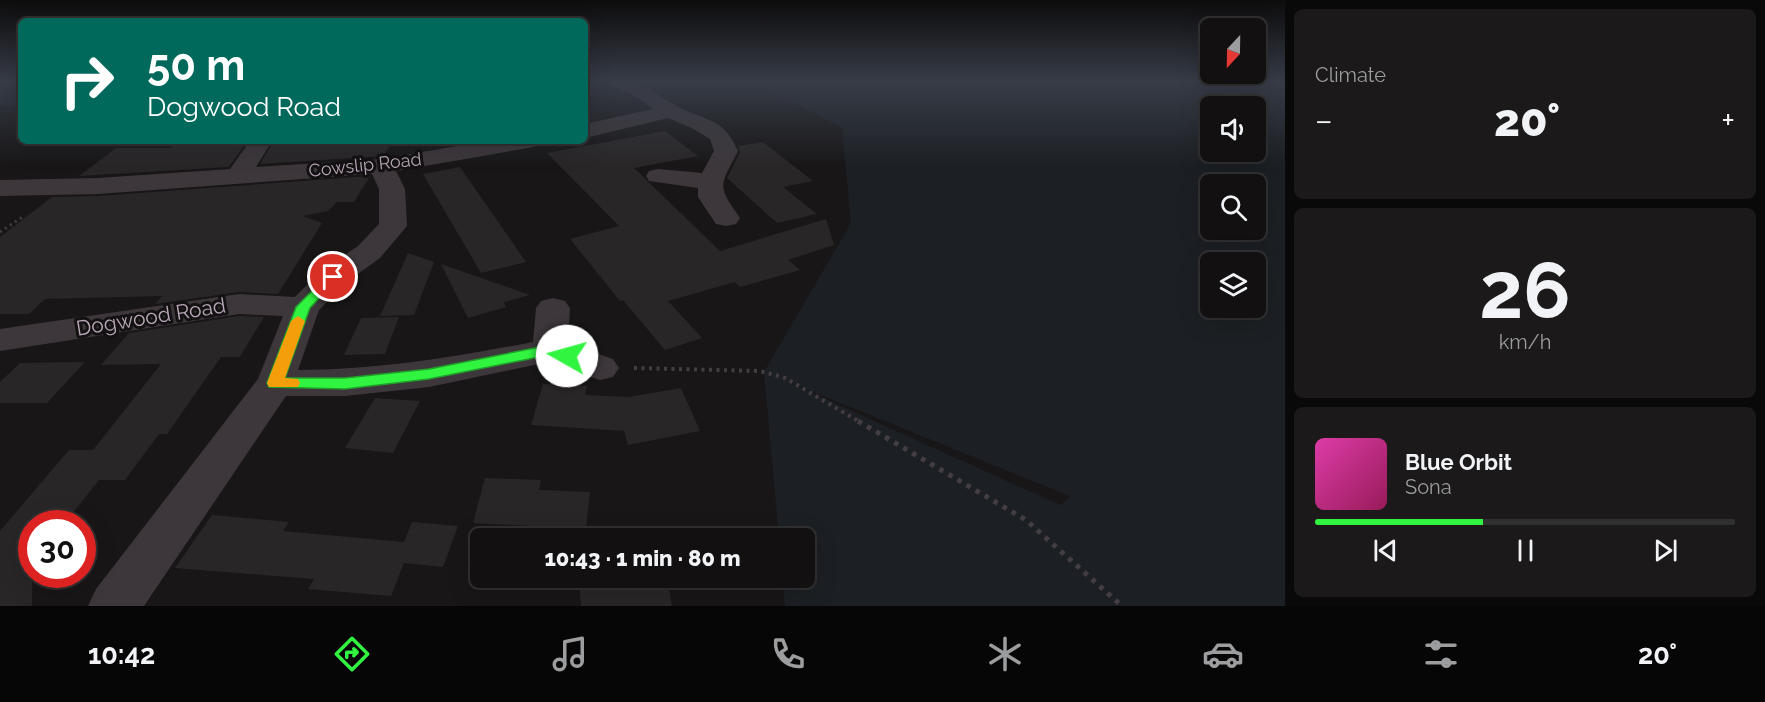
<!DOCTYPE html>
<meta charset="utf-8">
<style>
:root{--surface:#121011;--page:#1b191a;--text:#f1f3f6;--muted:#9c9d9f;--line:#313031;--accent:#31f440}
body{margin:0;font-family:Raleway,sans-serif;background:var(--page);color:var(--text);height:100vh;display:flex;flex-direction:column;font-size:22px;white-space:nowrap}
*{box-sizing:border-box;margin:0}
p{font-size:20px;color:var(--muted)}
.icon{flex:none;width:33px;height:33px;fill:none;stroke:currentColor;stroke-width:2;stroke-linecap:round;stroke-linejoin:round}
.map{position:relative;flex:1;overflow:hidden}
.drawer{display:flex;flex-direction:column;gap:9px;padding:9px;background:#0a0909;width:480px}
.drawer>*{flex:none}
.top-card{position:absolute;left:18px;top:18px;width:570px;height:126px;border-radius:9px;box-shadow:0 6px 24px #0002,0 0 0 2px var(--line);background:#00695c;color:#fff;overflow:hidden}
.needle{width:39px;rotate:202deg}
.controls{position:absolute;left:1200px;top:18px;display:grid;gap:12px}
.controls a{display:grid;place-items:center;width:66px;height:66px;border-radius:9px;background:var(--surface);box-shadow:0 6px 24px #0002,0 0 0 2px var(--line);font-size:30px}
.speed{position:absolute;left:18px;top:510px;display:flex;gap:12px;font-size:30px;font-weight:700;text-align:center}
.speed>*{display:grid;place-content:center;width:78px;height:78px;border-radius:50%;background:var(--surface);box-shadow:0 6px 24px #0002,0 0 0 2px var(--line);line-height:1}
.speed .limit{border:9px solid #d22;background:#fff;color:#111}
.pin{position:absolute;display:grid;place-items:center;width:51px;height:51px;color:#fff;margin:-26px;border:3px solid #fff;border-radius:50%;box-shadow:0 2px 6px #0007}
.me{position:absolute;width:66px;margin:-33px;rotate:277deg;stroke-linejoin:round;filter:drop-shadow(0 0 4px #0008)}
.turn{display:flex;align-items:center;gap:21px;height:126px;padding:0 30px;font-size:27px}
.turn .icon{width:78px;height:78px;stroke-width:2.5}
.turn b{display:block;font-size:42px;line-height:51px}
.big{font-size:45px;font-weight:800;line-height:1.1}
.drawer .card{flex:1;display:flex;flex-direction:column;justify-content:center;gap:9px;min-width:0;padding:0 21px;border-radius:9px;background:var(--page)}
.drawer .dial{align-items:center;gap:0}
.dial b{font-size:78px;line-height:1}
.song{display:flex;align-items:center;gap:18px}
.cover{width:72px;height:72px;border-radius:9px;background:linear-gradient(135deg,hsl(320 70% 55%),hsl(330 70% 35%))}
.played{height:6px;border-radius:3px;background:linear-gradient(90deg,var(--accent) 40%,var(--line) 40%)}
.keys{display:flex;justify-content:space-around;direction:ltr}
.heat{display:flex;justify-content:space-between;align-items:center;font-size:33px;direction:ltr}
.trip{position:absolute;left:470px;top:528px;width:345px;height:60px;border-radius:9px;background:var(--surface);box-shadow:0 6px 24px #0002,0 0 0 2px var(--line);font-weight:800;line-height:60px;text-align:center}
.tabs{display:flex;height:96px;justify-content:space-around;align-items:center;background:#070607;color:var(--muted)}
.tabs .icon{width:42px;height:42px}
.tabs .on{color:var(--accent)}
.tabs b{font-size:27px;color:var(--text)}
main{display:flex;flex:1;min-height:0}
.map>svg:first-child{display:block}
.green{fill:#1c1f23;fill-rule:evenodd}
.building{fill:#292627}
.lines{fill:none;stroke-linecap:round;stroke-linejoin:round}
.path-far2{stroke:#443d43;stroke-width:3;stroke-dasharray:2 4;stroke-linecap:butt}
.path-far1{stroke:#443d43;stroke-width:4;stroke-dasharray:3 4.5;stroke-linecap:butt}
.path{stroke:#443d43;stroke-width:5;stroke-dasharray:4.5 6;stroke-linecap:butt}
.street{fill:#3d373b;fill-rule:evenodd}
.route{fill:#31f440;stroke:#209f2a;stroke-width:1.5}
.slow{fill:#f59e0b}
.labels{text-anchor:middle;stroke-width:6;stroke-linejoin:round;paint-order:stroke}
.far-street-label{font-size:18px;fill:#b8a7b6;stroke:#131112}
.street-label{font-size:21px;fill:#b8a7b6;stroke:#131112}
</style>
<main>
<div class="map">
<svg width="1285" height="606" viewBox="0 0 1285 606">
<rect width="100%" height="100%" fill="#181617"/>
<path class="green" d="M0,81H21V106H0Z
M751,81H1285V606H785L782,578H804V538H779L764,372L851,223L842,128ZM1210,106H1256V152H1210ZM1210,184H1256V230H1210ZM1256,262V308H1210V262ZM786,381L1070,496V497L1060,505Z"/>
<path class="building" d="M665,131L698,156L634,168L720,251L826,219L834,245L788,260L800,270L740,287L735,282L668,301L702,338L665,350L623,300L620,301L570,239L619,226L547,153Z
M179,141H247L229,167L79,176L116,148H170Z
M274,141H393L383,156L260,164Z
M763,142L813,181L783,187L817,214L777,223L727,178L740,152L738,146Z
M460,167L526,262L481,273L423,174Z
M370,176L354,202H337L328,211L303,216L322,223L278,294L239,292L155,304L162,296L45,299L29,314H0V237L52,197L98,196Z
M408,253L434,262L414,315L380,316Z
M441,264L530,295L504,302L506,307L468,318Z
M239,316L264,317L240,357H221L167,434H159L125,480H99L64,524H32V606H0V531L69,450H93L161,364L101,365L129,333Z
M399,317L385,354L344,355L361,318Z
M85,362L47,403H0V382L20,363Z
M543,384L587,386L585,395L628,397L681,388L700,431L628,445L624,431L531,425Z
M375,398L420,401L393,453L345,448Z
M485,478L541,480L539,490L590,492L585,538H529L531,526L473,523Z
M212,515L289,522L283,531L404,542L412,522L458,526L443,567L404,563L391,596L308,589L314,579L175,568Z
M579,578H667L672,606H581Z"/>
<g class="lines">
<path class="path-far2" d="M0,232L24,216"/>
<path class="path-far1" d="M634,368L760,371L785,378L860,422"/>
<path class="path" d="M858,421L1026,520L1122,606"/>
<path class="street" d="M609,81C647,81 646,89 677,106C705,122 723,116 738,151C720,187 716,184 740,218L736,224L726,226L716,224L698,197V188L649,181L646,176L649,171L658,169L702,173L714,151L710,139L692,128L668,118L585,138V124L653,109L639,98L611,85Z
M250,141H272L256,167L381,159L487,141H539L536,146L528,148L396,171L405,189L407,226L380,258L344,284L319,310L298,370C378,370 455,357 533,342L536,308L541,301L553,298L565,301L570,308L568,344L613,359L619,368L613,377L600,380L548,362L429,387L345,396H286L144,606H88L96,589L258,379L283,316L239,314L0,351V329L239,294L295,297L322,270L358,246L379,224V189L372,174L98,194L0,196V180L98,178L230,169Z"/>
</g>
<linearGradient id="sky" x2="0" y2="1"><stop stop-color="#0d0c0d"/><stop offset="0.49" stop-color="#373c47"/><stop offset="1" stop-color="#373c47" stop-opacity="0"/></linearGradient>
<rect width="1285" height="166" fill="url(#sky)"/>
<path class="route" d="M333,273L339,277L310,308L285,378H345L429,369L550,345L572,353L574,356L567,361L549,355L429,379L345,389L269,387L267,383L296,307L328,275Z"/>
<path class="slow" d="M298,316L305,321L285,378L298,379L300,383L298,387H269L267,383L291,321Z"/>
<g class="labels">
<g class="far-street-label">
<text transform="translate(365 165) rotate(-6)" y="6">Cowslip Road</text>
</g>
<g class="street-label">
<text transform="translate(151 317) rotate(-9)" y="7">Dogwood Road</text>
</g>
</g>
</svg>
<div class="controls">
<a><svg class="needle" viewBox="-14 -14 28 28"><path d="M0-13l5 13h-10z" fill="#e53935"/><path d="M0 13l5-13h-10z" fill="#9c9d9f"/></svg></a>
<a><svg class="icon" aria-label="sound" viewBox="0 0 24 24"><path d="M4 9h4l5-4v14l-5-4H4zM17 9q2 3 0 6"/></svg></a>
<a><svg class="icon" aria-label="search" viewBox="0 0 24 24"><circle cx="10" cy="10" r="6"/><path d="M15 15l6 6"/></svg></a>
<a><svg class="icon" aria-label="layers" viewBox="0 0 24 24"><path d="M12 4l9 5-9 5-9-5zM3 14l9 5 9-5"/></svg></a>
</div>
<div class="speed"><div class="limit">30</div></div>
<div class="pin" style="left:333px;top:277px;background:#d93025"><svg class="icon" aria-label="arrive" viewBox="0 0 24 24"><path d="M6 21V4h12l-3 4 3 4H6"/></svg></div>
<svg class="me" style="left:567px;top:356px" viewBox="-20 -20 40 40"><circle r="19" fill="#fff"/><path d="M0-13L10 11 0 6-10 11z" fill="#31f440"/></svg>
<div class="trip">10:43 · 1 min · 80 m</div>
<div class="top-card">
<div class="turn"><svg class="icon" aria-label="right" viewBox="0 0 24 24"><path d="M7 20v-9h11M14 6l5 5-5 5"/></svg><div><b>50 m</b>Dogwood Road</div></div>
</div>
</div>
<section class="drawer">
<div class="card"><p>Climate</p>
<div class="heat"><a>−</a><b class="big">20°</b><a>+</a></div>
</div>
<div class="card dial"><b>26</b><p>km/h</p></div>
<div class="card">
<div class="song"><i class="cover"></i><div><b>Blue Orbit</b><p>Sona</p></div></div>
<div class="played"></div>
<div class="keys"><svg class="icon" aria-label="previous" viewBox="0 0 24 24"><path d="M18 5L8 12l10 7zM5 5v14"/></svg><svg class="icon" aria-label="pause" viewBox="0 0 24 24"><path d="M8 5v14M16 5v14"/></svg><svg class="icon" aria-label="next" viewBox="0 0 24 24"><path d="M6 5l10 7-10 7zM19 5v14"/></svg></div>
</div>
</section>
</main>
<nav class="tabs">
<b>10:42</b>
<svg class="icon on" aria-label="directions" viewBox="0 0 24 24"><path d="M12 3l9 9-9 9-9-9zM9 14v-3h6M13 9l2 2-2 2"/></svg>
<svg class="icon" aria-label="music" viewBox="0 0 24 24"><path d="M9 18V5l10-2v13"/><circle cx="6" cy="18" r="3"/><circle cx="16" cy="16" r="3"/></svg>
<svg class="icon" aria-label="phone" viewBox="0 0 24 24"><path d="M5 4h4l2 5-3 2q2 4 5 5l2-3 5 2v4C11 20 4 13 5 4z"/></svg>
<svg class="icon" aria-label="climate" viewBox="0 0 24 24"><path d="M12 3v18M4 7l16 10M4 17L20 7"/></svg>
<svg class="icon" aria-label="car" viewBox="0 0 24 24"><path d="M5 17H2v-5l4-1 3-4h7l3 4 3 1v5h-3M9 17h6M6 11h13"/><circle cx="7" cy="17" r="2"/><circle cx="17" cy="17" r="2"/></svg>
<svg class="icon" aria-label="filters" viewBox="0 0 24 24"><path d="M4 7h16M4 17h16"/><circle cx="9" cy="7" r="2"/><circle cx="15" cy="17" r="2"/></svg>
<b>20°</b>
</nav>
